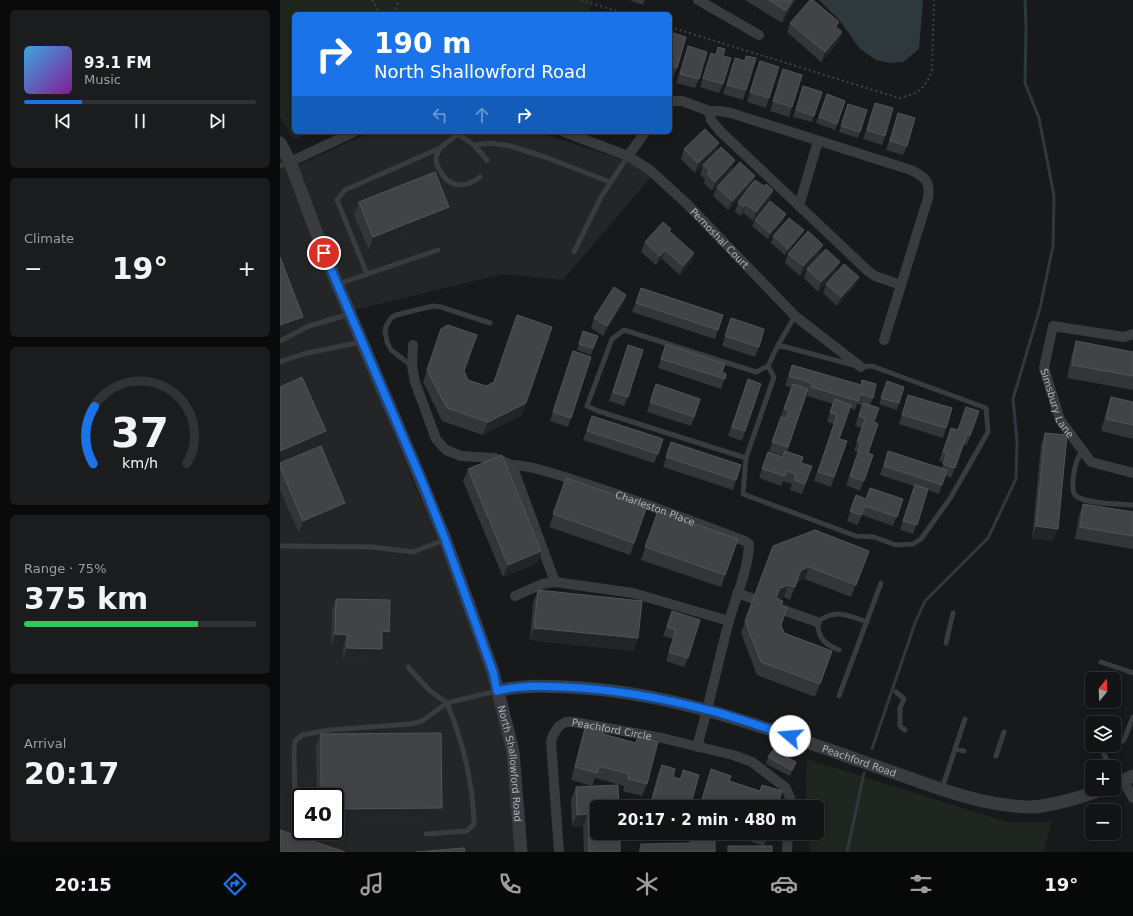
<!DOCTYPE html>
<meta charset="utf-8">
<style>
:root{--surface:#121314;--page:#1b1c1d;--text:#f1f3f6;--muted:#9c9ea0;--line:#313234;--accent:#1a73e8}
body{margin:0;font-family:"DejaVu Sans",sans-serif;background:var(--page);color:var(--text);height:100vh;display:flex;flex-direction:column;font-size:15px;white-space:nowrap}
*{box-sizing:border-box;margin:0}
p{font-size:13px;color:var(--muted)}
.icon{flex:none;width:22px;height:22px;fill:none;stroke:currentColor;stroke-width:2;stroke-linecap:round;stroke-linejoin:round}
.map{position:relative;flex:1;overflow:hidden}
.sheet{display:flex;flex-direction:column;gap:10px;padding:10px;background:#0a0a0b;width:280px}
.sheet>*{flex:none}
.guide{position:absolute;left:12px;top:12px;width:380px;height:122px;border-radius:6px;box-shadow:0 2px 10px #0003,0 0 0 1px var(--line);background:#1a73e8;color:#fff;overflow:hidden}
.needle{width:26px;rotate:18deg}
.tools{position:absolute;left:805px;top:672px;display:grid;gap:8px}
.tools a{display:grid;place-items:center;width:36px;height:36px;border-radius:6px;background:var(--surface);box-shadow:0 2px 10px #0003,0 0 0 1px var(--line);font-size:20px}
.speed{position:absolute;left:12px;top:788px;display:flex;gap:8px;font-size:20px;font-weight:700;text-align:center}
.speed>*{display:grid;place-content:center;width:52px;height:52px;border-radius:50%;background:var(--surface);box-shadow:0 2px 10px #0003,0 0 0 1px var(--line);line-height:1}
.speed .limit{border:2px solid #111;border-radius:6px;background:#fff;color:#111}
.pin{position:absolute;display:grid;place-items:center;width:34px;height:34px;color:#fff;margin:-17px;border:2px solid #fff;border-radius:50%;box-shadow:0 1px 4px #0007}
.me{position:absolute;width:44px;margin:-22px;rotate:288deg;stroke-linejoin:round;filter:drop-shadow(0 0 3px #0008)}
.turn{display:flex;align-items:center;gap:14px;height:84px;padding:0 16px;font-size:18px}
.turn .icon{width:52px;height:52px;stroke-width:2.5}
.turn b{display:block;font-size:28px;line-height:34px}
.lanes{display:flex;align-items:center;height:38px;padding:0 16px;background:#0003;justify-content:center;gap:20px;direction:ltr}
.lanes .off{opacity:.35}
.big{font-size:30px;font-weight:800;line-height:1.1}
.sheet .tile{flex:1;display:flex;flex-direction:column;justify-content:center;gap:6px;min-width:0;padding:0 14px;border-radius:6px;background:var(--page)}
.sheet .dial{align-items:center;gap:0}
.dial svg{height:104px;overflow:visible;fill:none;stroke:var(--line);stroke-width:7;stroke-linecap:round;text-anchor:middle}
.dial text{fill:var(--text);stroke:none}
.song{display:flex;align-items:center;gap:12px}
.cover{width:48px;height:48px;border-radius:6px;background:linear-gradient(135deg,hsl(200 70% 55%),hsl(290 70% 35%))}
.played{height:4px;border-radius:2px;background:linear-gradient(90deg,var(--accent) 25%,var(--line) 25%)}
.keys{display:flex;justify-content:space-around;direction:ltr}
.heat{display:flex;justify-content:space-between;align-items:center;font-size:22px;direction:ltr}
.charge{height:6px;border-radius:3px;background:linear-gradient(90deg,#34c759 75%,var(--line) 0)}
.trip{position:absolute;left:310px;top:800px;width:234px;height:40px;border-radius:6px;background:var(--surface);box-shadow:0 2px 10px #0003,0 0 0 1px var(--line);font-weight:800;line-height:40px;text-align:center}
.tabs{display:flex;height:64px;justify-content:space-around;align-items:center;background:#070808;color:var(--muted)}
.tabs .icon{width:28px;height:28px}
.tabs .current{color:var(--accent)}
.tabs b{font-size:18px;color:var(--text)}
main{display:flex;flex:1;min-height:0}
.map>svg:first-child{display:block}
.built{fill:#242527;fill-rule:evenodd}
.green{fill:#1f251f}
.water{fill:#2f393d}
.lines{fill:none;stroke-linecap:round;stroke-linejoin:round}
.stream{stroke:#2f393d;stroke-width:3}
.path{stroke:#404246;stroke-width:2;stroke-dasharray:2 3;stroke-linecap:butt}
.service{stroke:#3a3b3f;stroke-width:5}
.minor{stroke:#3a3b3f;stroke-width:10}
.tertiary{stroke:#3a3b3f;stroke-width:13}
.wall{fill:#343538}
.shaded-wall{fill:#232426}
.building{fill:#414346;stroke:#525458}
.route-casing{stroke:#114b97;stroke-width:10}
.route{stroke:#1a73e8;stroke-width:7}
.labels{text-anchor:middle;stroke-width:4;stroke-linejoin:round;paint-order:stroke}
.street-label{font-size:10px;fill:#acb2b9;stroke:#131415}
</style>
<main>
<section class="sheet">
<div class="tile">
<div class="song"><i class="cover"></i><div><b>93.1 FM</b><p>Music</p></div></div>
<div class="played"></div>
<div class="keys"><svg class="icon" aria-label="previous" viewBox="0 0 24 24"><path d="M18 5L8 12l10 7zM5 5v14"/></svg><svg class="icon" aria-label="pause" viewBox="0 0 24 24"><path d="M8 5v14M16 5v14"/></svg><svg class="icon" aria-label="next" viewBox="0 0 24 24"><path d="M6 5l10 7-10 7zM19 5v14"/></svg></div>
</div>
<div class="tile"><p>Climate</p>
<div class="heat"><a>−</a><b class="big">19°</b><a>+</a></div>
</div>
<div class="tile dial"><svg viewBox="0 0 100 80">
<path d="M14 69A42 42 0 1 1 86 69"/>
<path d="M14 69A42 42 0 0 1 15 25" stroke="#1a73e8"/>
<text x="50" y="56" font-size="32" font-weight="700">37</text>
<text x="50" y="72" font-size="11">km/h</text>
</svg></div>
<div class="tile"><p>Range · 75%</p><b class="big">375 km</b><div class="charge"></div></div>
<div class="tile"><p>Arrival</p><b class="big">20:17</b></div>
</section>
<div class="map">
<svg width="853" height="852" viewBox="0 0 853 852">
<rect width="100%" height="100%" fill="#18191a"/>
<path class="built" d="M90,132H259L376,171L283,280L223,274L66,312L114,435L178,588L223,684L239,852H0V146L12,168ZM21,797H55V831H21Z"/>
<path class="green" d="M0,0H313L309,14H14V132H32L13,140L0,116Z
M527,759L727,822H772L763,852H530L528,833H537V807H525Z"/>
<path class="water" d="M539,0H643L639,49L623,62L610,63L596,60L580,49L560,21Z"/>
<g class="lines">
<path class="stream" d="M592,749L635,623L645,601L708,538L736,479L737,441L733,399L760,308L773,246L774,196L759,118L745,83L746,28L745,0
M567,852L584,773"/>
<path class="path" d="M92,0L100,14
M301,0L346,14
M114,14L119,0
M390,27L619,98C637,94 646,89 652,70L654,0"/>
<path class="service" d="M179,132L178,134L194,145L211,143L231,146L268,158L330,182
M194,145L207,160
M160,148C159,151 156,155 156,159C156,165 159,169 162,174C172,189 187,187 200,177
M0,166L10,162
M294,252L321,197L348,156
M87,274L57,200L65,190L160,148L178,134
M58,284L158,250
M0,341L29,326L70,314
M0,362L23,354L81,342
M132,366L111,350L107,342L105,331L106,326L111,318L116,315L153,306L161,307L210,323
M488,366L494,377L466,458L463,494L576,536L594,537L616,545L633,544L641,539L671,497L708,432L706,408L592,366L581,367L498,345
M803,450C795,462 795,466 793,480C793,484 792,491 795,495C803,504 840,504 853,505
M466,458L318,411L307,406L332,339L344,330L476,372L488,366L498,345L515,316
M0,546L92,547L133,552L164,540
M666,643L673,613
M559,650C544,644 539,639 537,622C556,608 567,615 587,622
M821,662L853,673
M128,667L149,690L167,703L216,691
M616,692L624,699L620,708V726L625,730
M559,696L601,583
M675,749L685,719
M716,756L724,732
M830,767L823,752L844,740L853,717
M662,789L675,749L684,751
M15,797L14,751L15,741L22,735L49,730L131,724L142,721L167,703C183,742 193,781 194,824L187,831L146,834"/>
<g class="minor">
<path d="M418,0L479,35"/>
<path d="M390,101H402L429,111L431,120L440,131L588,271L595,276L621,285"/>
<path d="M429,111H439L451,113L631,170C645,177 651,182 648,198L604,340"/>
<path id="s1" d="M284,132L348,156L370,170L407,204L515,316L581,367"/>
<path d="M348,156L365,132"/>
<path d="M10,162L74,132"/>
<path d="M519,206L538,141"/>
<path id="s2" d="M853,334L844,337L773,326L764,368L780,420L811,462L853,473"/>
<path d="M133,345L132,366L135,382L156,439L166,450L181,456L215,458L232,465L275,582"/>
<path id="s3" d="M232,465C256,466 280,476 303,483C358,500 411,521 465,541L469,544C468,571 456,596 449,621C438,663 429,705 417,747"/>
<path d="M457,593L474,599"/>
<path d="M235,596L262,584L275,582L353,593L449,621"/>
<path d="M495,607L537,622"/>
<path d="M843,780L853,798"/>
<path id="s4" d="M279,852L271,741L273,735L279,726L286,722H294L382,738L453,755L472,762L506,788L510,798L509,807"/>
<path d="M507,852L508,833"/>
</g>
<g class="tertiary">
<path id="s5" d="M0,143L10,162L44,253L138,473L165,539L213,672L233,751L241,852"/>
<path id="s6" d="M217,691C240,685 262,686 286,687C393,691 495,731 595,766C646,783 696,806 750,807C768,807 806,796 823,789"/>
<path d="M834,784L853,776"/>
</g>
</g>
<path class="wall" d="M349,0H365L363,5Z
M465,0H516L502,23Z
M559,22L556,28L559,42L541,62L507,32L510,23Z
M390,32L397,68L393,77L390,76Z
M408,46L419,79L415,88L396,83Z
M438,47L443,56V84L439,93L420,87L431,53L436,54Z
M466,56V90L463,100L443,94L455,58L464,61Z
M480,61L489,98L486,108L467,102Z
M503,69L512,107L509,117L490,111Z
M523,86L534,116L532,122L513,117Z
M547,94L565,101L555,130L536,123Z
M595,103L605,136L602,145L583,139Z
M568,104L580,132L578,138L559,132Z
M618,113L627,146L623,155L606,150Z
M439,143L436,152L415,173L401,159L404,149Z
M423,165L452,170L432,191L424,183L425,179L420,175Z
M471,185L484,186L493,190L490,199L473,221L463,213L461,216L455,212L458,202L471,185L448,210L433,196L437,187Z
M79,202L169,207L164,219L89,250L74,215Z
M506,214L503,221L488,239L472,226L475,220Z
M391,229L390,232L414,253L411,263L400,275L382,259L376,265L361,252L365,242Z
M524,230L521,236L505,255L491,243L493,236Z
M508,254H540L520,276L505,263Z
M527,269L556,272L538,292L524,278Z
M579,277L575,286L557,306L543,293L546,284Z
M361,288L438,330L435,339L352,312Z
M346,295L343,304L323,336L311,328L314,318Z
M451,318L479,347L475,357L442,346Z
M303,331L318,336L311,355L297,350Z
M157,341L184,371L188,380L246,403L242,415L203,435L162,421L143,382Z
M796,341L853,352V390L787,378L792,354Z
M386,344L446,374L441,389L378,368Z
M348,345V397L344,406L329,401Z
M293,351L291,418L288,427L270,421Z
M512,365L581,385L582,380L593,398L590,405L594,422L588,453L593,455L580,491L566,485L578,452L574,451L582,428L575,426L582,405L577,404L575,410L570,408L559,439L567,441L551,487L534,481L554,424L547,422L553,404L527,396L528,392H527L507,452L521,463L532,466L522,494L510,490L512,484L503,481L501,486L479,478L488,452L503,457V456L489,451L511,387L505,386Z
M468,379L481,384L462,441L448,436Z
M607,382L624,387L617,410L599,404Z
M376,384L414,417L411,426L367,412Z
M628,395L666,428L663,438L619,424Z
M831,397L853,402V439L821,431L827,409Z
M699,411L687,445L683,444L671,478L665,475L659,494L648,490L633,534L620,530L634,486L600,475L608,451L662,468L664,462L659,461L671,428L678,430Z
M312,416L378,454L374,463L303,440Z
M765,433L773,541L752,539L761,445Z
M391,442L456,480L453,490L383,467Z
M0,463L65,503L61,515L19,533L0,490Z
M188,469L261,551L257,563L223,577L183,481Z
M286,478L367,506L350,555L269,527Z
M576,495L586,499H623L613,526L582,515L578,525L567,521Z
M803,504L853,512V549L795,539L799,516Z
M378,511L458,539L441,587L361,560Z
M493,546L589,551L571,597L525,579L517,582L510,600L504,597L499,599L501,606V625L504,633L552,651L535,697L477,675L461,633Z
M258,590L354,651L250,640L253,603Z
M56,599L109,632L105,644H102V649L97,661L63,660V647H51L52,611Z
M392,611L408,658L404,667L386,661L393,639L383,636Z
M306,725L323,734L355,743L358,736L367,784L362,796L343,791L344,786L315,778L312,786L291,780L302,737Z
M41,734L162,808L158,820L55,821V797H37L36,746Z
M488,757L516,762L514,768L510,776L486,764Z
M382,765L393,777L400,779L403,770L410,807H369L378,774Z
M431,769L449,781L480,791L482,785L497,807H419Z
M296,787L340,852H304L303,826L292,827L291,799Z
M466,833H489L484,846L466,840L468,833Z
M411,837L435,852H358L361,844L409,843Z"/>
<path class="shaded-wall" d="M513,0H516L502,23L506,11Z
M562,32L559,42L541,62L545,52Z
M439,143L436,152L415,173L418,163Z
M455,160L452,170L432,191L435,182Z
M475,176L471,185L448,210L452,201Z
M493,190L490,199L473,221L476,212Z
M466,204L463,213L461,216L464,207Z
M169,207L164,219L89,250L93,237Z
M506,214L503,221L488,239L490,233Z
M524,230L521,236L505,255L508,249Z
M543,245L540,254L520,276L523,266Z
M385,250L382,259L376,265L380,256Z
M414,253L411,263L400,275L403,266Z
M560,262L556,272L538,292L541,282Z
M579,277L575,286L557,306L561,297Z
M346,295L343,304L323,336L327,326Z
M23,317L18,329L0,336V325Z
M246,403L242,415L203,435L208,422Z
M46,431L42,443L0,462V451Z
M65,503L61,515L19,533L23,521Z
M756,526L778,529L773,541L752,539Z
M261,551L257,563L223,577L228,565Z
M529,567L525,579L517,582L510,600L521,570Z
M508,585L504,597L495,602L499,589Z
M254,628L358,638L354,651L250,640Z
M102,631L109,632L105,644H98Z
M55,634L67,635L63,647H51Z
M67,648L102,649L97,661L63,660Z
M516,762L514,768L510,776L512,770Z
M162,808L158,820L55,821V809Z
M308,814L303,826L292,827L297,815Z"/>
<path class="building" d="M489,0H513L506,11Z
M530,0H533L559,22L555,26L562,32L545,52L510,23Z
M390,32L406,37L397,68L390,66Z
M408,46L427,52L419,79L400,74Z
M438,47L445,49L443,56L451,58L443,84L423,78L431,53L436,55Z
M466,56L476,58L466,90L447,85L455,58L465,61Z
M480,61L499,67L489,98L470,92Z
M503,69L522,75L512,107L493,101Z
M523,86L542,92L534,116L516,110Z
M547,94L565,101L557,124L539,117Z
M595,103L613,108L605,136L587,130Z
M568,104L587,110L580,132L561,126Z
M618,113L635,118L627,146L610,141Z
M425,129L439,143L418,163L404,149Z
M441,147L455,160L435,182L427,174L430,171L423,165Z
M460,162L475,176L452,201L437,187Z
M155,172L169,207L93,237L79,202Z
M475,180L484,186L486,184L493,190L476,212L466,204L464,207L458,202Z
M490,201L506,214L490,233L475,220Z
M509,218L524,230L508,249L493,236Z
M383,222L391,229L389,231L414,253L403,266L385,250L380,256L365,242Z
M528,231L543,245L523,266L508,254Z
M546,249L560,262L541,282L527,269Z
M0,257L23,317L0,325Z
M564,264L579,277L561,297L546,284Z
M334,287L346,295L327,326L314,318Z
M361,288L443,315L438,330L356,303Z
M237,315L272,327L246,403L208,422L167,408L147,370L161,329L168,325L197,335L184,371L188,380L206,386L214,382Z
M451,318L484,329L479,347L445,336Z
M303,331L318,336L313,348L299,344Z
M796,341L853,352V376L792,365Z
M386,344L445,364L442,372L446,374L445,379L381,359Z
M348,345L363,350L348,397L333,392Z
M293,351L311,357L291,418L273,412Z
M512,365L581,385L582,380L596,384L593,398L580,394L578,401L531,387L532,383L509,376Z
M22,377L46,431L0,451V387Z
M468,379L481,384L465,431L452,427Z
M607,381L624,387L619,403L601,398Z
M376,384L420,399L414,417L370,402Z
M513,384L528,389L508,447L492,442L501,417L506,419L509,410L504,409Z
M628,395L672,408L666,428L622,415Z
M831,397L853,402V425L826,419Z
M555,399L571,405L559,439L567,441L554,477L538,472L557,415L550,412Z
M583,403L599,408L594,422L598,424L588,453L593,455L584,481L570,476L581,443L577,442L585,419L579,416Z
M686,407L699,411L690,436L687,434L675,468L663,464L667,453L663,452L671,428L678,430Z
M312,416L383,439L378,454L307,431Z
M765,433L787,435L778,529L756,526Z
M391,442L461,465L456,480L386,457Z
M41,446L65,503L23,521L0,467V463Z
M505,451L523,457L521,463L532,466L525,484L514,480L516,474L506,471L505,476L482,469L488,452L503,457Z
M608,451L667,470L662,485L604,466Z
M222,455L261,551L228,565L188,469Z
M286,478L367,506L354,543L273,514Z
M635,485L648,489L637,525L623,521Z
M590,488L623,499L617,517L585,506L581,515L570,511L576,495L586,499Z
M803,504L853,512V536L800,527Z
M378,511L458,539L445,575L365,547Z
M535,530L589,551L576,585L529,567L521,570L515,587L508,585L499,589L496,598L503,601L501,606L507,608L501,625L504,633L552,651L540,684L481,662L465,621L493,546Z
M258,590L362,601L358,638L254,628Z
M56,599L110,600L109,632L102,631V649L67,648V635L55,634Z
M392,611L420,620L408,658L389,652L396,630L387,627Z
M306,725L325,730L323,734L356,743L358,736L378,742L367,784L348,779L349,774L319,766L317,773L295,767Z
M161,733L162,808L55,809V797H41V734Z
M493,750L516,762L512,770L488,757Z
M382,765L395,769L393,777L401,779L403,770L419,775L410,807H397L372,800Z
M431,769L451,776L449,781L480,791L482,785L502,791L497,807H420Z
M338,785L339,807H317V833H340V852H309L308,814L297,815L296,787Z
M0,830L65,852H0Z
M411,837H435V852H361V844L411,843Z
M448,846H492V852H448Z
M184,848L185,852H136Z"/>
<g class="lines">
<g class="route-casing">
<path id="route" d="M44,253L144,486L165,539L213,672L217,691C239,685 261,686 284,687C331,689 382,698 428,710C456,717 482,727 510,736"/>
</g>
<use href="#route" class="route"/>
</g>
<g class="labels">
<g class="street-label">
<text dy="4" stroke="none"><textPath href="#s1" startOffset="192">Pernoshal Court</textPath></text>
<text dy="4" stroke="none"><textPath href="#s2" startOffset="162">Simsbury Lane</textPath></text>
<text dy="4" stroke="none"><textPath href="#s3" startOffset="150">Charleston Place</textPath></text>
<text dy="4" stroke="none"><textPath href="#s4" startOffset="183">Peachford Circle</textPath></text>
<text dy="4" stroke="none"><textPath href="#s6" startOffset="373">Peachford Road</textPath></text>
<text dy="4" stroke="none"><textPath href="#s5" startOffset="664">North Shallowford Road</textPath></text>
</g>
</g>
</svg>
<div class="tools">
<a><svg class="needle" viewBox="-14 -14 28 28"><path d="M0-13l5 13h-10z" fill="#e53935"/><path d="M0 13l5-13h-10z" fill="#9c9ea0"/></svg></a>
<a><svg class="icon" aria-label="layers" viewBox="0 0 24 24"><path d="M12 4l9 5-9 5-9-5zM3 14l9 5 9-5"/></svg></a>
<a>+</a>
<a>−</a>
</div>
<div class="speed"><div class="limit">40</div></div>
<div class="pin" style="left:44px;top:253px;background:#d93025"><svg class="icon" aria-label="arrive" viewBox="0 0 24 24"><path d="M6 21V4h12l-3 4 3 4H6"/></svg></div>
<svg class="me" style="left:510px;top:736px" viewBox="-20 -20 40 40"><circle r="19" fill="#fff"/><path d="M0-13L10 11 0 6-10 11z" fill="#1a73e8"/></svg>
<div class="trip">20:17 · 2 min · 480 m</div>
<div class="guide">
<div class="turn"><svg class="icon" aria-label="right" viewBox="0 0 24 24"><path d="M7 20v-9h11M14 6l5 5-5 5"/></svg><div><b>190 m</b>North Shallowford Road</div></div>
<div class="lanes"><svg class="icon off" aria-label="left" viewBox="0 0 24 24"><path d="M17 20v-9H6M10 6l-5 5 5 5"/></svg><svg class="icon off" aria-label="ahead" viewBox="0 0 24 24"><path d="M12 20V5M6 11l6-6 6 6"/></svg><svg class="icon" aria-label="right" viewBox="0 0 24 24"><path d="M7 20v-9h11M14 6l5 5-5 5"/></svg></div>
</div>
</div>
</main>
<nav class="tabs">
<b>20:15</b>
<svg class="icon current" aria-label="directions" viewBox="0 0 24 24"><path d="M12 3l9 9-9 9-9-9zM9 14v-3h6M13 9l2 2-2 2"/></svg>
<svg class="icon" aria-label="music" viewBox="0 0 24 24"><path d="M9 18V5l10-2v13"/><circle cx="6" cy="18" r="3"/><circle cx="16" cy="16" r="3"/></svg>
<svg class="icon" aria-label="phone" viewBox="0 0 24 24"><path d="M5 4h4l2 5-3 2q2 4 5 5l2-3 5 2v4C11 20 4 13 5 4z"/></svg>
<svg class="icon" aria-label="climate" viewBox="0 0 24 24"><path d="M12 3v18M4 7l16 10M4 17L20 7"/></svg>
<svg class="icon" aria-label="car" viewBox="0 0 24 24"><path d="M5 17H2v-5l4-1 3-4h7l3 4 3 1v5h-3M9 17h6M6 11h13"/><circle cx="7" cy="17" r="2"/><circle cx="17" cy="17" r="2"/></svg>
<svg class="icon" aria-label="filters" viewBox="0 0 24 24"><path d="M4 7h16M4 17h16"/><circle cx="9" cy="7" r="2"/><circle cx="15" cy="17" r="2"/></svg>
<b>19°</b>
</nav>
